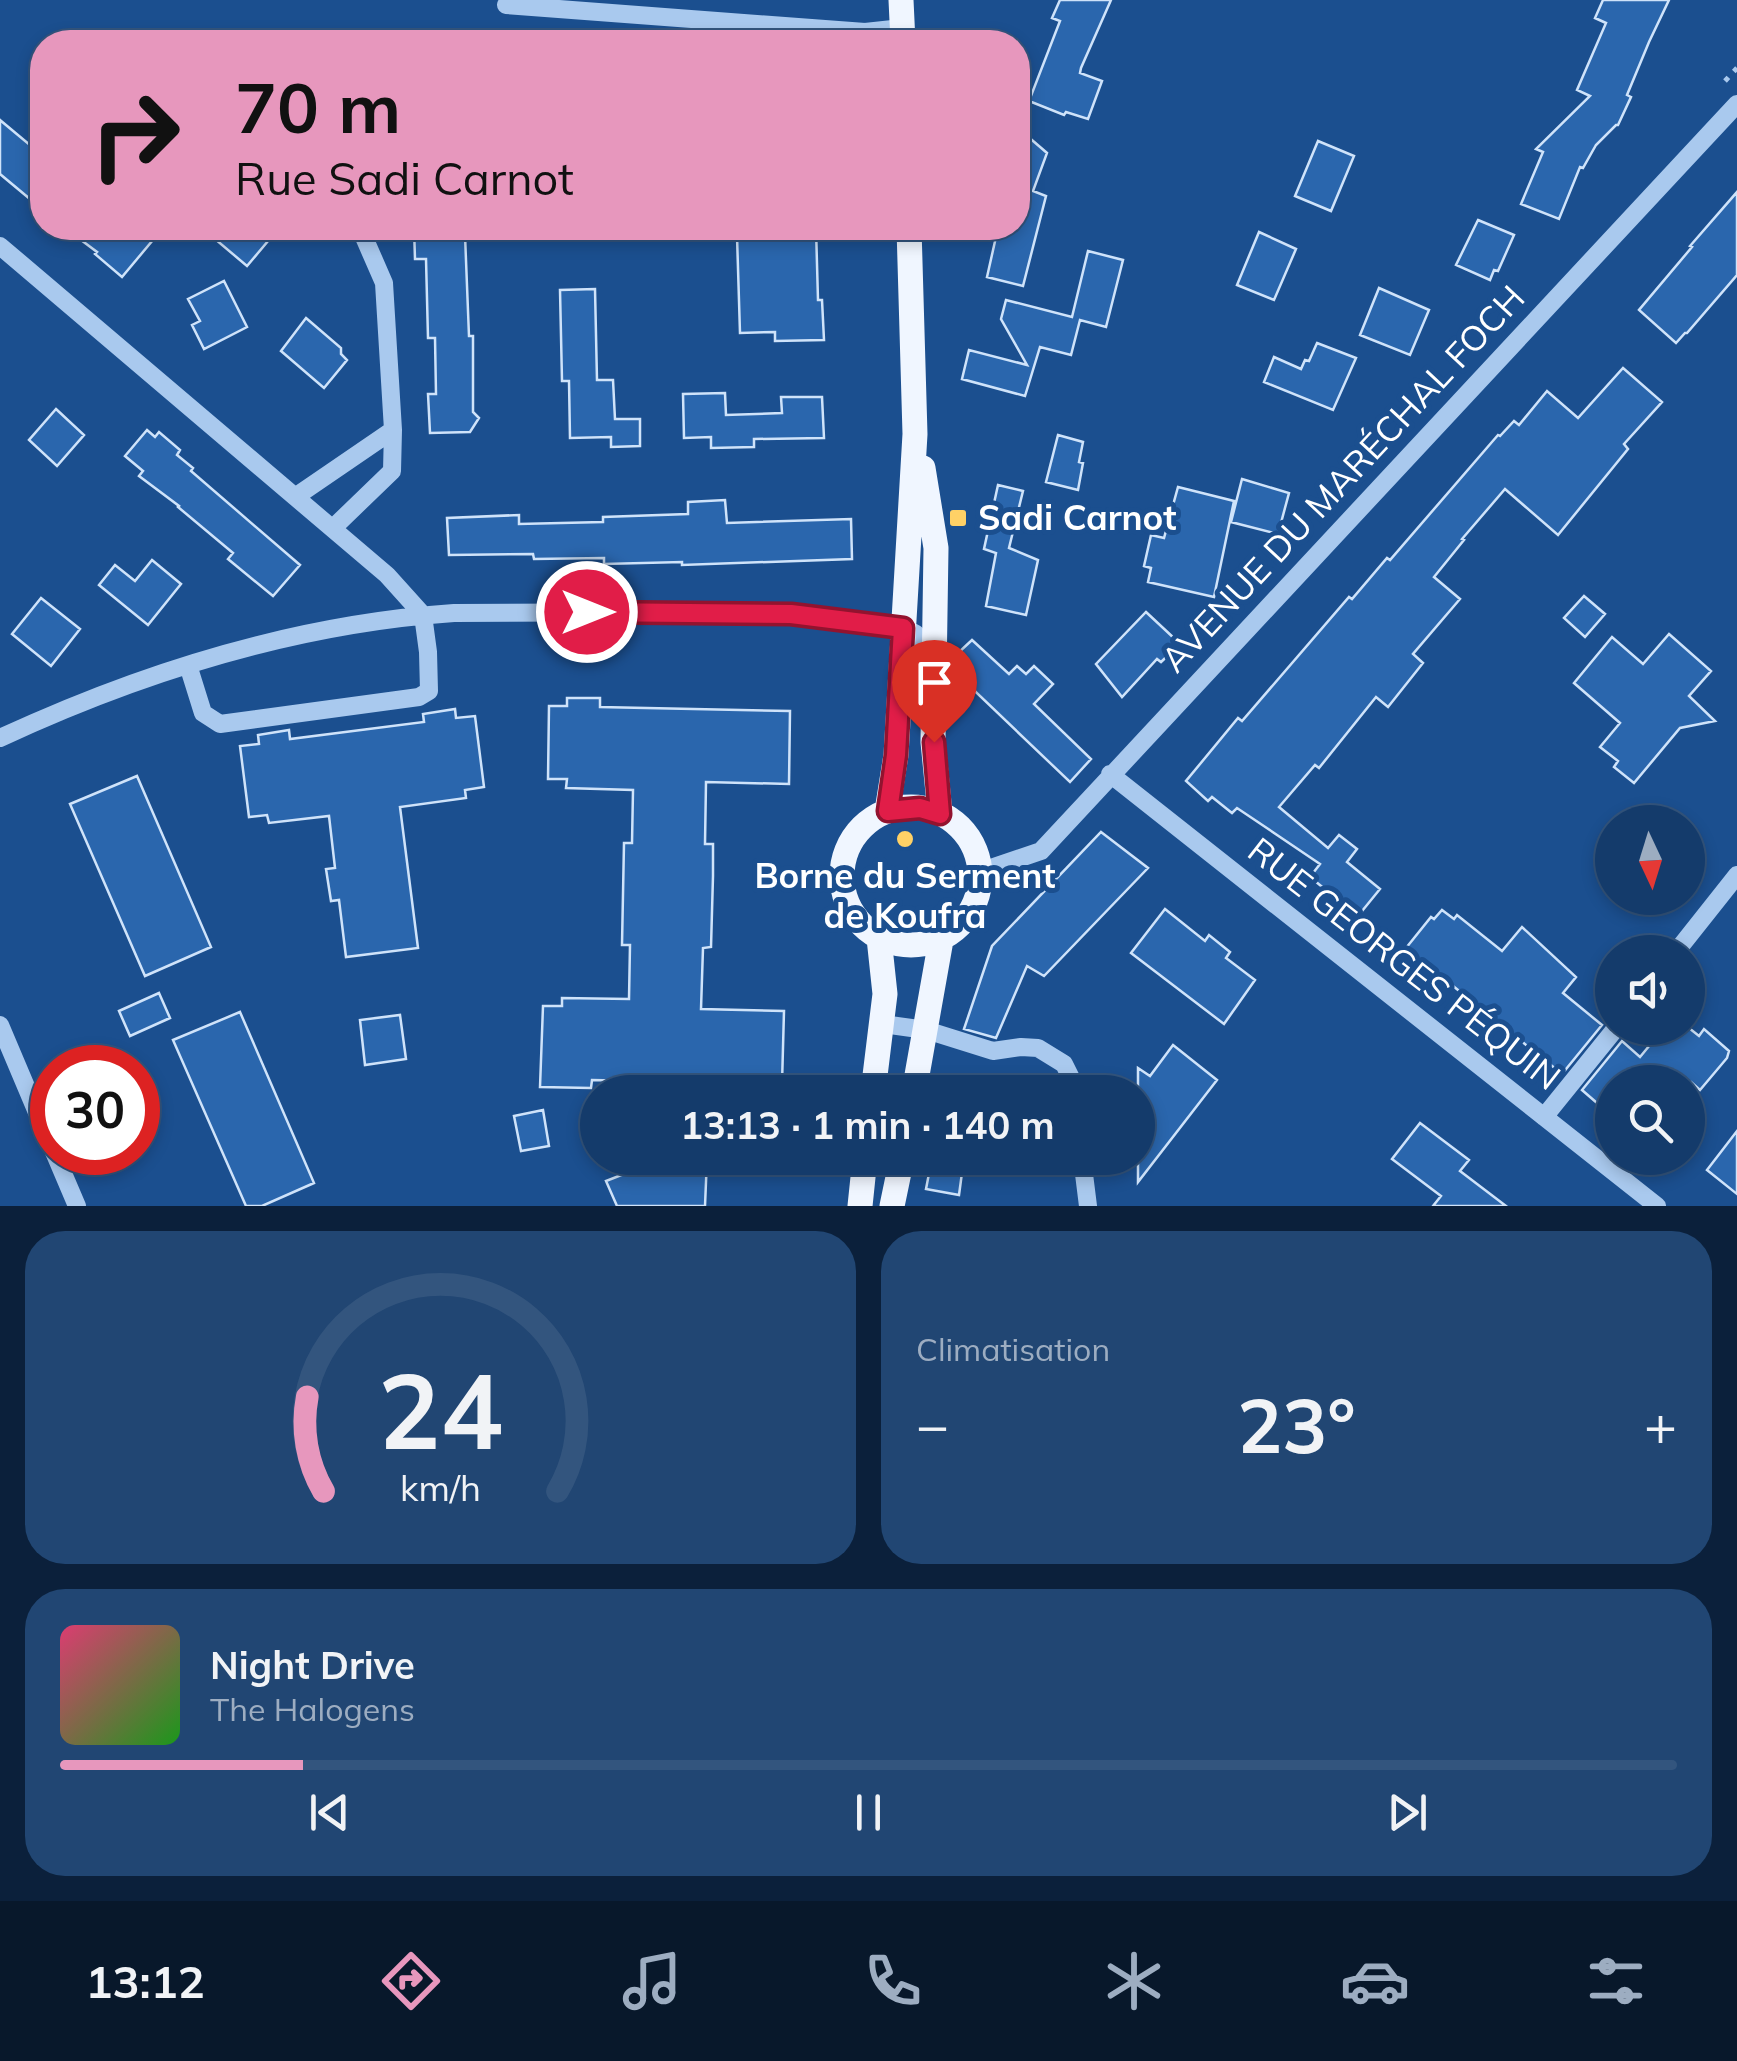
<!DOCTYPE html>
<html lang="fr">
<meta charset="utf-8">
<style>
:root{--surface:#143b6b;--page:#214673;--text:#f1f3f6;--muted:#9dadc1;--line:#33557e;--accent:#e797bd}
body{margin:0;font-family:Mulish,sans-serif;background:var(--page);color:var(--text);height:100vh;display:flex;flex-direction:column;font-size:38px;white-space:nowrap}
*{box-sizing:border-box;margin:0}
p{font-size:32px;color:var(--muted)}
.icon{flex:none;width:55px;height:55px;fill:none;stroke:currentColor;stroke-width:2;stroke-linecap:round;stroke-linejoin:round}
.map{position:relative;height:1206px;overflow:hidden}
.panel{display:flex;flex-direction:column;gap:25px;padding:25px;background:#0b203b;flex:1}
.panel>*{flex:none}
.hud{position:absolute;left:30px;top:30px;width:1000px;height:210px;border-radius:40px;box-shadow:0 5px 15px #0003,0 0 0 2px var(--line);background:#e797bd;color:#111;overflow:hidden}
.needle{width:65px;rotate:176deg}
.tools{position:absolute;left:1595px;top:805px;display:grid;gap:20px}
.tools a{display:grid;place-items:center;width:110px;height:110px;border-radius:50%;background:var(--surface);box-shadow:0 5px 15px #0003,0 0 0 2px var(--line);font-size:50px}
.speed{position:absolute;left:30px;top:1045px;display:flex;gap:20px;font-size:50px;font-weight:700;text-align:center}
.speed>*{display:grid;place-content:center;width:130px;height:130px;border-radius:50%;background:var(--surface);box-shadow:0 5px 15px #0003,0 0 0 2px var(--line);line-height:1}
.speed .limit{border:15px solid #d22;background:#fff;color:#111}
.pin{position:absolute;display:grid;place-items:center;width:85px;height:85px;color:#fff;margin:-102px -42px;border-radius:50% 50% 50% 0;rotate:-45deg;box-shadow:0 0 10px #0007}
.pin .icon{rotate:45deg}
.me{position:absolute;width:110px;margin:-55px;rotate:90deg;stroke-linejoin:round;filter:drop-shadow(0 0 8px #0008)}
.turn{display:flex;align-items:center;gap:35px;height:210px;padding:0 40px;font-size:45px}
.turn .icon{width:130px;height:130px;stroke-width:2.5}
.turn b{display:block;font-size:70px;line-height:85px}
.big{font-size:75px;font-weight:700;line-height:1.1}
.panel .widget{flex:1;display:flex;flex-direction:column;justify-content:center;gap:15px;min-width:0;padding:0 35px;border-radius:40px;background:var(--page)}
.panel .dial{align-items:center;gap:0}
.dial svg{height:260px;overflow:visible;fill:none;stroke:var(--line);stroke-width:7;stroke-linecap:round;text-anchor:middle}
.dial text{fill:var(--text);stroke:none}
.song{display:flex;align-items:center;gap:30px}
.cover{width:120px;height:120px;border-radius:15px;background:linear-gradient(135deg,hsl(340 70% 55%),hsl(120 70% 35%))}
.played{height:10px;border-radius:5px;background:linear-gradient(90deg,var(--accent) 15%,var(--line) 15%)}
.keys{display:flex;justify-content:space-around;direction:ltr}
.heat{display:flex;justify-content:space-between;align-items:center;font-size:55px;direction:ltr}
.panel .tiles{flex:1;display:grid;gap:25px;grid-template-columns:1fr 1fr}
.widget:last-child{grid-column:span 2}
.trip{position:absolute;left:580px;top:1075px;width:575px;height:100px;border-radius:50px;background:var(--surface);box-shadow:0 5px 15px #0003,0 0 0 2px var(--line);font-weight:700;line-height:100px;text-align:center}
.tabs{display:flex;height:160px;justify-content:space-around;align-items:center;background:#08182b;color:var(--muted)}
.tabs .icon{width:70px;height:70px}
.tabs .on{color:var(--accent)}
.tabs b{font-size:45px;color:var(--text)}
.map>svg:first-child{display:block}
.building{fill:#2a66ad;stroke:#cfe3fa;stroke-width:2.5}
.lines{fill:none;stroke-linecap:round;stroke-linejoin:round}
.path{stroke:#a9c9ee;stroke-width:5;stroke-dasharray:5 8;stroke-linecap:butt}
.minor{stroke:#a9c9ee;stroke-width:18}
.major{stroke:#f0f6ff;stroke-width:25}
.route-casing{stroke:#92132f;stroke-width:25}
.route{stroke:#e11d48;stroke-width:18}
.poi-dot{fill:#ffd166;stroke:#1b4f8f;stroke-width:4}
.labels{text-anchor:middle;stroke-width:10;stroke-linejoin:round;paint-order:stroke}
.street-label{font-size:35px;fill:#fff;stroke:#1b4f8f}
.poi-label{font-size:35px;font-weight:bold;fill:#fff;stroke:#1b4f8f;text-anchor:start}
</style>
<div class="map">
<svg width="1737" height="1206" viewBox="0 0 1737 1206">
<rect width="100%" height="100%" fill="#1b4f8f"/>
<path class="building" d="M1060,0H1111L1081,68L1080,73L1102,81L1088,119L1066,112L1064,115L1029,101L1060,21L1052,18Z
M1603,0H1669L1649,42L1627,95L1631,97L1618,125H1616L1596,145L1583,168L1580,167L1559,219L1521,204L1543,152L1536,149L1590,96L1577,90L1606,23L1595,18Z
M0,120L42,155V209L0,174Z
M1018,128L1047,153L1033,191L1046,196L1023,286L987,277L998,228H1018Z
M1318,141L1354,156L1331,211L1295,196Z
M1737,192V275L1687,333H1685L1676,343L1639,310L1692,247L1690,246Z
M1478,220L1514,235L1498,271L1494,270L1490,280L1456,265Z
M65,228H163L122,277L95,254L97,252Z
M202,228H279L247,266Z
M414,228H456V232L465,235L469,336H473V412L479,418L470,432L430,433L428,394H436L435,338H428L426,259H415Z
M739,228H816L818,300H822L824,340L775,341V332L740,333L737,236L739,235Z
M1259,232L1296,249L1274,300L1237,285Z
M1088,251L1123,260L1106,327L1080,320L1071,355L1040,347L1025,396L962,379L969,350L1027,365L1001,319L1006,300L1072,317Z
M224,281L247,327L204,349L192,325L200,321L188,299Z
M1379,288L1429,310L1410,355L1360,335Z
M595,289L597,380H613L615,419H640V446L611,447V437L570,438L569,381H562L560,290Z
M306,318L341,348V354L347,360L324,388L281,351Z
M1317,343L1356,358L1333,410L1264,382L1274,357L1301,369L1305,360L1309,361Z
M1623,368L1662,402L1624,444L1628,449L1558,535L1505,489L1462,539L1464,540L1434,577L1460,599L1413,654L1423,663L1388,707L1376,697L1319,768L1315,765L1279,807L1328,848L1339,835L1357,849L1347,862L1380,889L1358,916L1310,877L1320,864L1237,808L1232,813L1212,797L1208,801L1186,781L1238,718L1242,721L1349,597L1352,599L1387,558L1390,560L1498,435L1500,436L1514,421L1519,425L1547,391L1578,418Z
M725,393L726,415L782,413L781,397H822L824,438L754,439V447L711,448V437L684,438L683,394Z
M56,409L84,435L57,466L29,440Z
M147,430L155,437L159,432L180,450L177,455L193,468L191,471L300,565L273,596L228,559L233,553L178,507L179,506L139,476L143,471L125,456Z
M1058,435L1083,442L1079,462L1083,463L1078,490L1046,482Z
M1242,479L1289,493L1278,534L1231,522Z
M998,485L1023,491L1009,548L1038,560L1026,615L986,606L996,553L984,549Z
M1178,487L1234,501L1214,597L1148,582L1151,568L1144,566L1151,535L1164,538Z
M725,500L727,523L851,519L852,559L682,565V562L604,564V558L534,559L533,554L449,555L447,518L519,515V524L603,522V517L688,514V502Z
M152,560L181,584L148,625L99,585L115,565L135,581Z
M1584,596L1605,614L1585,637L1564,618Z
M41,598L80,629L51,666L12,634Z
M1146,612L1176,640L1174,643L1177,647L1161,662L1157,659L1122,697L1096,664Z
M1669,634L1711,671L1689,696L1715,721L1680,728L1634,783L1614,767L1618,761L1600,747L1620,723L1574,683L1612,637L1643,664Z
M972,640L1009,674L1017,666L1026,674L1034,666L1053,684L1034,704L1091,759L1070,782L959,676L958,653Z
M567,698H600V707L790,711L789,784L706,782L705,844H713V876L711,947L703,948L701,1009L784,1011L782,1084L592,1080L591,1088L540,1087L543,1006H562V998L629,999L630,945H622L624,843H632L633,790L566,788L567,779H548L549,706H567Z
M455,709L456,718L475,716L484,787L465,790L466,798L400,807L418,948L346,957L339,900L331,901L326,869L335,868L329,816L269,823L267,815L249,817L240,746L259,744L258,735L289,730L290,739L424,722L423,714Z
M137,776L211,947L145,976L70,804Z
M1101,832L1148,868L1044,976L1027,966L996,1038L964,1029L992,946Z
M1165,909L1205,941L1209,935L1230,952L1226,958L1255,980L1224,1024L1131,953Z
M1442,910L1454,919L1457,915L1502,951L1522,927L1576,977L1563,993L1602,1025L1562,1074L1406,948L1431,917L1434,919Z
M159,993L170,1018L130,1036L119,1011Z
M240,1012L314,1183L262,1206H246L173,1040Z
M400,1015L406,1059L365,1065L360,1020Z
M1664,1028H1689L1699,1036L1704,1029L1729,1051L1727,1058L1700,1090L1691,1082H1612V1116L1582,1090L1622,1041L1640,1057Z
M1173,1045L1217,1080L1138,1182V1068L1150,1076Z
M543,1110L549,1146L521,1151L514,1116Z
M1420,1123L1469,1160L1460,1171L1506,1206H1433L1441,1196L1392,1159Z
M1737,1131V1194L1707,1170Z
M665,1158H707L705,1206H617L606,1181Z
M932,1158H964L959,1195L926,1189Z"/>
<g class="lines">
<path class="path" d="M1725,81L1737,68"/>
<path class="minor" d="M506,5L865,32L902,28
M0,246L387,575L423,615L428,652L429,691L419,697L220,724L203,713L188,665
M295,497L393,430
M333,528L392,471L393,430L384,283L360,228
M0,738C142,672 297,624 454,613L701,612L791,614L903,627L916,634L919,639L925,679
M1110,774L1657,1206
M979,872L1041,851L1737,104
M1676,952L1737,875
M883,1024L926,1030L993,1051L1021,1047L1038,1048L1064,1064L1074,1084L1075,1092
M0,1025L52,1148
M1544,1117L1616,1028
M54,1152L77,1206
M1082,1158L1088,1206"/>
<path class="major" d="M901,0L903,42
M923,468L936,548L933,742L940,813
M842 876a69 69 0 1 1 138 0a69 69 0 1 1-138 0Z
M887,811L896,755L915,434L909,228
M873,1092L885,994L879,938
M914,1092L941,940
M860,1206L865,1158
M892,1206L902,1158"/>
</g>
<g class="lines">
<g class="route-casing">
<path id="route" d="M587,612L791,614L903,628L896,755L888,811L920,808L940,814L934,742"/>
</g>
<use href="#route" class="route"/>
</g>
<g class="poi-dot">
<rect x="948" y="508" width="20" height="20" rx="5"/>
<circle cx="905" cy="839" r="10"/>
</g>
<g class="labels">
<g class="street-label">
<text transform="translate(1343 479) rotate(-47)" y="12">AVENUE DU MARÉCHAL FOCH</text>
<text transform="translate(1404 964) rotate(38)" y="12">RUE GEORGES PÉQUIN</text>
</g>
<g class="poi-label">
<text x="978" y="530">Sadi Carnot</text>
<text x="905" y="888" text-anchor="middle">Borne du Serment<tspan x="905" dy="40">de Koufra</tspan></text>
</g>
</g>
</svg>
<div class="tools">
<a><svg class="needle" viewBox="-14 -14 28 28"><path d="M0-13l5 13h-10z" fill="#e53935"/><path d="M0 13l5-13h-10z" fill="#9dadc1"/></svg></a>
<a><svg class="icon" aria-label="sound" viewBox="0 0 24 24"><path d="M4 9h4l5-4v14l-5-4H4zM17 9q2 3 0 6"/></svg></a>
<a><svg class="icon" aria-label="search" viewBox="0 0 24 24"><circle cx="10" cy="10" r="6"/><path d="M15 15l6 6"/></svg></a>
</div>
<div class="speed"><div class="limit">30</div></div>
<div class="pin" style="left:934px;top:742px;background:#d93025"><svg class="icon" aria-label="arrive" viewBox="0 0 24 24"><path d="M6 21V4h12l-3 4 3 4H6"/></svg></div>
<svg class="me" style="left:587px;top:612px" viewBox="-20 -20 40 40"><circle r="17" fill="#e11d48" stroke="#fff" stroke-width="3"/><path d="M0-11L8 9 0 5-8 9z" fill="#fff"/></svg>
<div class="trip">13:13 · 1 min · 140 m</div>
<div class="hud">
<div class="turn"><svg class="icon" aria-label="right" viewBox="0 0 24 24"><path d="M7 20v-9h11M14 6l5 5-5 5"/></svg><div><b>70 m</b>Rue Sadi Carnot</div></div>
</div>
</div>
<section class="panel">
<div class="tiles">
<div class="widget dial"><svg viewBox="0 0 100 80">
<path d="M14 69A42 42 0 1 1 86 69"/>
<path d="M14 69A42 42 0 0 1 9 40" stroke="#e797bd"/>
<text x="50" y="56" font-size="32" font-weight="700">24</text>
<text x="50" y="72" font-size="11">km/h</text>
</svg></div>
<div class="widget"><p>Climatisation</p>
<div class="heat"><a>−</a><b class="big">23°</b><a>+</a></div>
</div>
<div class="widget">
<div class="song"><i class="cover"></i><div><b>Night Drive</b><p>The Halogens</p></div></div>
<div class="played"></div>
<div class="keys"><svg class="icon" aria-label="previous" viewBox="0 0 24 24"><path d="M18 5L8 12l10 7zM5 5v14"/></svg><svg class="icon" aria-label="pause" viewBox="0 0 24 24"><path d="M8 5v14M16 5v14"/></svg><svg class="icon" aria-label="next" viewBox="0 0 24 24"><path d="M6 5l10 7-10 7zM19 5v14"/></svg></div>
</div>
</div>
</section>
<nav class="tabs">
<b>13:12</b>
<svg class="icon on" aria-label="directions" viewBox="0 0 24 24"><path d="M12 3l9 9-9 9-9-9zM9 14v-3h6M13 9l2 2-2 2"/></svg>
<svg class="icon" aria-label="music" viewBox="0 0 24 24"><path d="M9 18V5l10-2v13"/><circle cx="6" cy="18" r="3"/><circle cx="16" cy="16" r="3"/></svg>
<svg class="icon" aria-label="phone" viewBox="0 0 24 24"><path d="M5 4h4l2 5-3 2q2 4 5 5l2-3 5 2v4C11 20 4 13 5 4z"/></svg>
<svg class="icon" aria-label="climate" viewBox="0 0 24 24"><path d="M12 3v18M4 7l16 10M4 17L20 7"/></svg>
<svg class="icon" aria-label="car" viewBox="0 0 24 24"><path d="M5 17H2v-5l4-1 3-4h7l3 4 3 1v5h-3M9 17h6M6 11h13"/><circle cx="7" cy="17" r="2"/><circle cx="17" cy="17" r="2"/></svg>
<svg class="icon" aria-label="filters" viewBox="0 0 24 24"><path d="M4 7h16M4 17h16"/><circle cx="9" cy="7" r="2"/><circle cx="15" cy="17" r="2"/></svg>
</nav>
